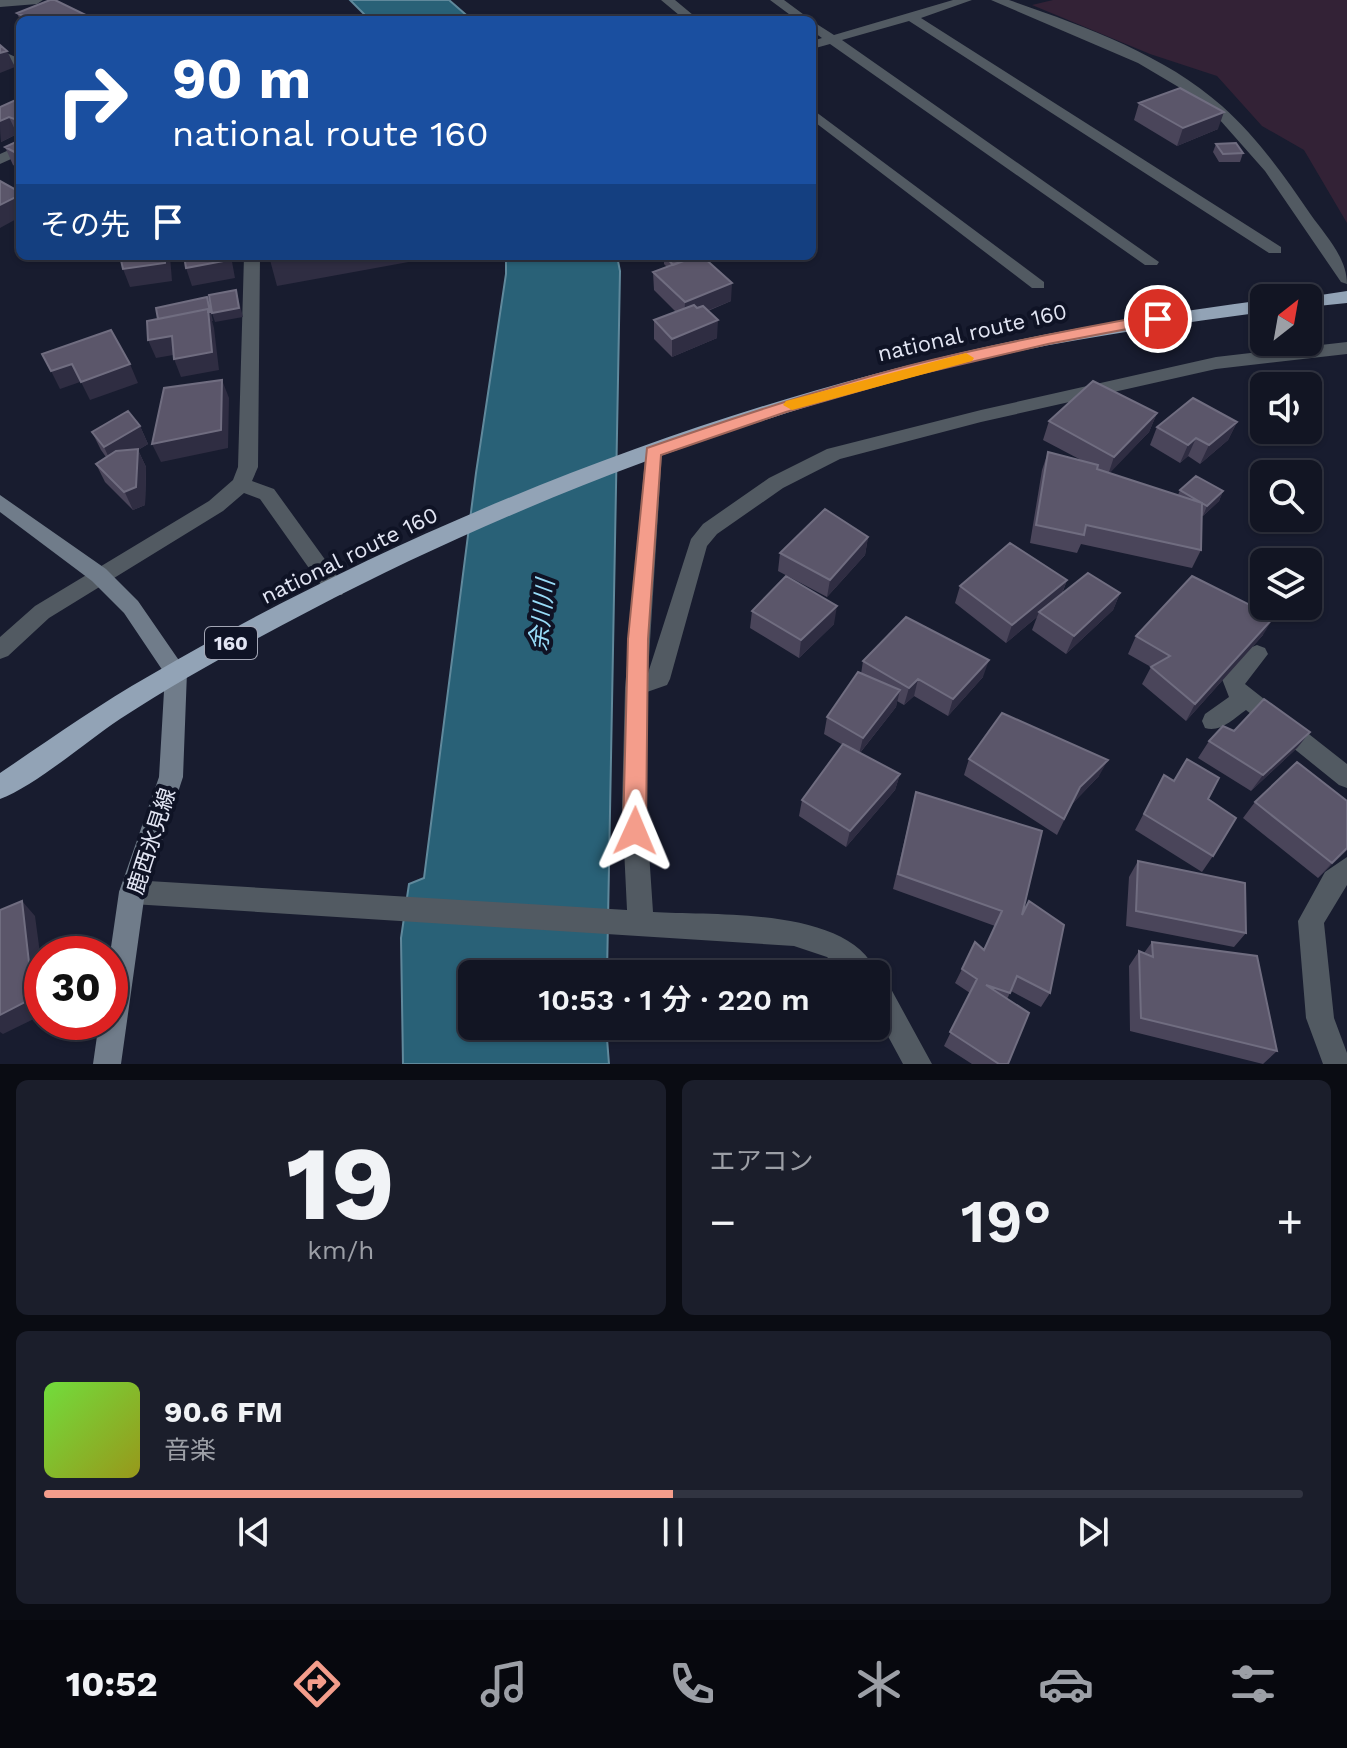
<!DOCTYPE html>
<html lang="ja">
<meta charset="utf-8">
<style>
:root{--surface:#121523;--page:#1b1e2b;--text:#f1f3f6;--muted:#9c9fa6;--line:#313441;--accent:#f49d8b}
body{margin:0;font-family:"Work Sans","Noto Sans JP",sans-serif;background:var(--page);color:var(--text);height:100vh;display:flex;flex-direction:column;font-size:30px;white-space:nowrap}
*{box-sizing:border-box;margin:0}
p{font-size:26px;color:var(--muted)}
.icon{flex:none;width:44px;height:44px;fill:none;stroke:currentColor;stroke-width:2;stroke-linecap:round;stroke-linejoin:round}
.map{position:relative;height:1064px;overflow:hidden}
.sheet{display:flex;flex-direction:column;gap:16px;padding:16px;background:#0a0c13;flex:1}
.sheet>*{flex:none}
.hud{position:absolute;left:16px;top:16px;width:800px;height:244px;border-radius:12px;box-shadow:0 2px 6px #0004,0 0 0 2px var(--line);background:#1a4fa0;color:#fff;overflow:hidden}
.needle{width:52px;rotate:31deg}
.tools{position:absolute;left:1250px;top:284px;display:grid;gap:16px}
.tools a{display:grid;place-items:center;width:72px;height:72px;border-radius:12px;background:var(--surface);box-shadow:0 2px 6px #0004,0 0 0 2px var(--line);font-size:40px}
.speed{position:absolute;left:24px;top:936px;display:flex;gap:16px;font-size:40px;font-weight:700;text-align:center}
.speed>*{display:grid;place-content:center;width:104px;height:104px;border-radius:50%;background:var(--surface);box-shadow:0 2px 6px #0004,0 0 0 2px var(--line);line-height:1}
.speed .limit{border:12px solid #d22;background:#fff;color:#111}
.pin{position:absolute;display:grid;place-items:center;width:68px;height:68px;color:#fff;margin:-34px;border:4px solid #fff;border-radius:50%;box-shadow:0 2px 8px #0007}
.me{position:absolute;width:88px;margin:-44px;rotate:1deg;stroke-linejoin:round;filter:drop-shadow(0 0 6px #0008)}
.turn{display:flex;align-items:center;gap:28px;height:168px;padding:0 24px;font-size:36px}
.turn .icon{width:104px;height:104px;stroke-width:2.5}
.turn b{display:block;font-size:56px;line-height:68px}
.then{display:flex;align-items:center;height:76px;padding:0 24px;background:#0003;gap:16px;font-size:30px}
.big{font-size:60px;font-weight:600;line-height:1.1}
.sheet .card{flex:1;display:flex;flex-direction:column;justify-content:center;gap:12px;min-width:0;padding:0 28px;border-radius:12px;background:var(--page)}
.sheet .dial{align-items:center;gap:0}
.dial b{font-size:104px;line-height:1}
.song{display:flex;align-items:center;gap:24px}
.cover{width:96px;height:96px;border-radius:12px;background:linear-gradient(135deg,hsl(100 70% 55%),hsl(60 70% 35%))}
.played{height:8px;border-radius:4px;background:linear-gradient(90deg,var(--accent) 50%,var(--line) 50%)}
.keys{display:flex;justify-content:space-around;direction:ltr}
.heat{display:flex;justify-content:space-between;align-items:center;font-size:44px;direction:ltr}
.sheet .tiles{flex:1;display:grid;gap:16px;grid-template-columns:1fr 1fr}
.card:last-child{grid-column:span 2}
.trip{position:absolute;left:458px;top:960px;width:432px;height:80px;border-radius:12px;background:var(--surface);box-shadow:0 2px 6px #0004,0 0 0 2px var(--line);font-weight:600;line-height:80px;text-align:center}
.menu{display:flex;height:128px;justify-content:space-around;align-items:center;background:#07080e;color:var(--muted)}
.menu .icon{width:56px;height:56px}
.menu .current{color:var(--accent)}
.menu b{font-size:36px;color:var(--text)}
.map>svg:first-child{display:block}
.green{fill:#332236}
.water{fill:#296177;stroke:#60899c;stroke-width:2}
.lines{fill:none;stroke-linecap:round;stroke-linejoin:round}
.minor{fill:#525a62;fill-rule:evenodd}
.secondary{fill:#707c8a;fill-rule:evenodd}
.trunk{fill:#92a3b6;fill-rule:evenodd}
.wall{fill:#4a455a}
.shaded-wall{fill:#2f2d42}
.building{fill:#5b566a;stroke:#706d80;stroke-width:2}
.route{fill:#f49d8b;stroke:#9f665a;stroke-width:2}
.slow{fill:#f59e0b}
.labels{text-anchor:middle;stroke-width:8;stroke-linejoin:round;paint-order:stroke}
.shield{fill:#0f1325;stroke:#a3a6b5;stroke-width:2}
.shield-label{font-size:20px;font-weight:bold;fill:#e2e5f3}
.street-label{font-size:22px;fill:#e2e5f3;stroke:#0f1325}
.water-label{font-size:24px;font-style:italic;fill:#98dcf8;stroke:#0f1325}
</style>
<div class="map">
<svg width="1347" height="1064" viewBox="0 0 1347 1064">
<rect width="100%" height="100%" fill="#181c2f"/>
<path class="green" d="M1053,0H1347V223L1304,150L1262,126L1217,76L1150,54L1032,5Z"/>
<path class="water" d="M350,0H449L472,20H370Z
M506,256H617L620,271L607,974H472V1026H606L609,1064H403L401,938L409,884L424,878L476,473L506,274Z"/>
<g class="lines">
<path class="minor" d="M0,0H43L37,4L0,7Z
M661,0H675L699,20H685Z
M770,0H784L811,20H797Z
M953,0H972L921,18L1281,247V253H1269L909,21L842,40L1159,262L1157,265H1145L830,44L812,49V41L822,38L812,31V21L834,35Z
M991,0H1009C1081,25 1164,54 1222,106C1257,137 1285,177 1311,215C1326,236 1347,258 1347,284L1341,282L1265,171L1212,111L1192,95L1138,63Z
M0,50L20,59V68L0,59Z
M812,109L1044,282V288H1032L812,120Z
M20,145V155L0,164V154Z
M244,256H260L258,467L252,481L274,489L342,583L345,589L342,595H328L260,499L244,493L223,511L49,618L8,656L0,659V637L35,606L209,501L233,480L238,467Z
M1347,342V354L1216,369L981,422L840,459L783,488L717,534L707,546L670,679L667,685L647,692L646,807L653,912C713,916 851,906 877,974L885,978L932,1064H903L876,1014V974H845L827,957L794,946L132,904L123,900L119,892L123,884L132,880L627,910L622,807L625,688L646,447H660L662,452L648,673L691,539L703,524L769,478L827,449L981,410L1216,357Z
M1257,645L1265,648L1268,654L1245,684L1347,764V788L1339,785L1246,710C1233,719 1220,733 1205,728L1202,721L1205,714L1229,697L1222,679C1228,666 1243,650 1257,645Z
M1347,857V885L1324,923L1334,1018L1347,1053V1064H1323L1306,1018L1298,921L1325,872Z"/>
<path class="secondary" d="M0,495L106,569L138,601L187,672L183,777L145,892L121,1064H93L99,1022H110V954L119,892L159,777L165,674L124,613L92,581L0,512Z"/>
<path class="trunk" d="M1347,291V303L1308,307V298H1301Z
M1264,300V312C1169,325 1073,338 979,360C748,415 522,500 311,610C246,644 181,679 120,719C87,741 35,786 0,799V773C49,740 98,705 149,676C406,526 691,413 981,348C1074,327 1169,313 1264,300Z"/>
</g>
<path class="wall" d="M17,13L93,20H20Z
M20,98V135L17,134L1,142L0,107Z
M1139,103L1218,129L1177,146L1134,120Z
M20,140V169L13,165L5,147Z
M1216,144L1243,153L1240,162H1219L1213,152Z
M664,256H693L731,301L708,311L717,338L672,357L654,339V320L676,312L654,290L653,272L667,267L664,264Z
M1157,413L1149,432L1109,473L1178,495L1180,490L1223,491L1219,501L1203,516L1201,515V550L1192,568L1081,544L1077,553L1030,543L1042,470L1048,452L1081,460L1043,440L1049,421Z
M1237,422L1228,440L1200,464L1188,456L1180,463L1150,445L1157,427Z
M140,426L148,444L138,450L146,467L145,505L133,510L105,482L96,464L106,457L101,450L92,432Z
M868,537L865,555L827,597L778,571L780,553Z
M1067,580L1062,594L1120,593L1113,610L1066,654L1032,630L1037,617L1006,643L955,603L960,586Z
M752,611L834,624L799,658L750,628Z
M1263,635L1186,721L1142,684L1151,667L1128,654L1136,636Z
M863,661L983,677L948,716L914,696L904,705L897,701L896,707L860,753L900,774L895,790L846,847L799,816L802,800L843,745L824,734L827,717L861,674Z
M1234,731L1310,732L1297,748L1251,791L1198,758L1209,741Z
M969,759L1099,776L1072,804L1057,835L964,775Z
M1164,775L1208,799L1213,856L1202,872L1135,830Z
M916,792L1022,915L1050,993L1041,1007L1011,991L1007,999L1008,1064H972L944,1046L970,993L955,983L962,969L984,950L995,926L893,889Z
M1347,801V850L1318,878L1243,818L1255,802Z
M1138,861L1246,933L1234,947L1126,926L1129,877Z
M1152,942L1277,1051L1263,1064L1130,1031L1129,966L1139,951L1144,953Z"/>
<path class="shaded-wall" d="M7,51L15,67L0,73V53Z
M1224,112L1218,129L1177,146L1183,128Z
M9,117L17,134L1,142L0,121Z
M20,195V217L0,228V205Z
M165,256H170L172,281L130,287L123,269Z
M228,256H231L235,278L192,286L186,268Z
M290,256H413L414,261L277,286L270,260Z
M732,283L731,301L684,320L685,302Z
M236,290L243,317L215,322L212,313Z
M207,297L213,321H212L214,328L219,370L181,377L174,359Z
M718,320L717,338L672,357V339Z
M172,336L179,354L156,358L148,340Z
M72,364L80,382L60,389L51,371Z
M130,364L138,383L90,400L81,382Z
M222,380L229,398L228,448L161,462L152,444Z
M1157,413L1149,432L1108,475L1114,457Z
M1237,422L1228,440L1200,464L1209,445Z
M140,426L148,444L138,450L146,467L145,505L133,510L104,447Z
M1196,438L1188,456L1180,463L1188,445Z
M1223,491L1219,501L1203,516L1207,506Z
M868,537L865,555L827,597L830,580Z
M1067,580L1060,598L1039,612L1037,617L1006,643L1012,625Z
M1120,593L1113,610L1066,654L1074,636Z
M837,606L834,624L799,658L801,640Z
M1274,617L1263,635L1186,721L1195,704Z
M989,660L983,677L948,716L953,699Z
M918,679L914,696L904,705L909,688Z
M900,690L896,707L859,754L863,738Z
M1310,732L1297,748L1251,791L1263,775Z
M1108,760L1099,776L1072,804L1080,787Z
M900,774L895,790L846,847L850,831Z
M1347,848V850L1318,878L1332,863Z
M22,901L35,916L42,968V1015L3,1034L0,1032V1015Z"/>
<path class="building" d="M50,0H55L92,18L88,20H32L17,13Z
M0,45L7,51L0,53Z
M1180,88L1224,112L1183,128L1139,103Z
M20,98V118L17,120L9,117L0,121V107Z
M20,140V155L5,147Z
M1236,143L1243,153L1223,154L1216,144Z
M0,181L20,192V195L0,205Z
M120,256H165V263L123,269Z
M184,256H228L229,260L186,268Z
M270,256H290L270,260Z
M665,256H693L694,257L673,265Z
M696,256H702L732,283L685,302L653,272Z
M236,290L239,308L212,313L209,295Z
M207,297L210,312H208V309L158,319L156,308Z
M694,305L697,308L703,306L718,320L672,339L654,320Z
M208,309L212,352L174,359L172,336L148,340L147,321Z
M111,330L130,364L81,382L72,364L51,371L42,354Z
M222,380L221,430L152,444L164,388Z
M1093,381L1157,413L1114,457L1049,421Z
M1193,398L1237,422L1209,445L1196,438L1188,445L1157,427Z
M128,411L140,426L104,447L92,432Z
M138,449L136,487L124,492L96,464L116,451Z
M1048,452L1098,465L1097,469L1202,503L1201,550L1086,525L1084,535L1036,525Z
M1196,476L1223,491L1207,506L1180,490Z
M825,509L868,537L830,580L780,553Z
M1010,543L1067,580L1012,625L960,586Z
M1088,573L1120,593L1074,636L1039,612Z
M786,576L837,606L801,640L752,611Z
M1192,576L1274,617L1195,704L1151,667L1170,656L1136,636Z
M906,617L989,660L953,699L918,679L909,688L863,661Z
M858,672L900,690L863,738L827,717Z
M1264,699L1310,732L1263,775L1209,741L1223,726L1234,731Z
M1002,713L1108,760L1080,787L1064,819L969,759Z
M843,744L900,774L850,831L802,800Z
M1187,759L1219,778L1208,799L1236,818L1213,856L1144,814L1164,775L1174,781Z
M1297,762L1347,801V848L1332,863L1255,802Z
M916,792L1042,831L1022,915L1029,901L1064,925L1050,993L1017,976L1010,993L986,985L1029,1013L1008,1064H999L950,1032L977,979L962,969L975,942L984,950L1002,911L898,874Z
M1138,861L1245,883L1246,933L1136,911Z
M22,901L33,998L0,1015V910Z
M1152,942L1257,956L1277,1051L1141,1018L1139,951L1153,957Z"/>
<path class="route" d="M1158,314L1166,319L1164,322L1048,344L911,376L786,412L661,455L648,639L646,831L642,838L635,841L627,838L623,831L628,639L647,448C733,418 820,389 908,366C991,345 1074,329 1158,314Z"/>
<path class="slow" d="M966,353L974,358L972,361L792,410L783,405L786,401Z"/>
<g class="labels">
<rect class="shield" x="205" y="627" width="52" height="32" rx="6"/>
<g class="shield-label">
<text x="231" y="650">160</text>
</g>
<g class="street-label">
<text transform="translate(972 332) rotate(-13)" y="8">national route 160</text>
<text transform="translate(349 555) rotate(-26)" y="8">national route 160</text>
<text transform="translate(151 841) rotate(-72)" y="8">鹿西氷見線</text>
</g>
<g class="water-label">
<text transform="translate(542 615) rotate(-84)" y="8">余川川</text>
</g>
</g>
</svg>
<div class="tools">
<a><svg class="needle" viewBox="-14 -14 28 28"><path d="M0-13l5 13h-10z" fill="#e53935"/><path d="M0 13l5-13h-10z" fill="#9c9fa6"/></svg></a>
<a><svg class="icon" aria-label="sound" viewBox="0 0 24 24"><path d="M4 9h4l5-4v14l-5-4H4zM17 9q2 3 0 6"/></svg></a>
<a><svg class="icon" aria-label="search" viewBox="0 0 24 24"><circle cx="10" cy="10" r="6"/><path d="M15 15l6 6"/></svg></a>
<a><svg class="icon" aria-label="layers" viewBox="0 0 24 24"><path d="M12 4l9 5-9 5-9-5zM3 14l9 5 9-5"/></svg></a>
</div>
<div class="speed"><div class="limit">30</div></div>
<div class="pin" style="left:1158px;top:319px;background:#d93025"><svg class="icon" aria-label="arrive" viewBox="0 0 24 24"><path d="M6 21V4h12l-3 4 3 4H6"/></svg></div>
<svg class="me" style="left:635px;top:831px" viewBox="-20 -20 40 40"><path d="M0-17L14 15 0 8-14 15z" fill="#f49d8b" stroke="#fff" stroke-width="4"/></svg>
<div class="trip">10:53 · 1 分 · 220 m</div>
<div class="hud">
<div class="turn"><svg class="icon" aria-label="right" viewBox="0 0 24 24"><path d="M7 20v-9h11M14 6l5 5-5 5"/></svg><div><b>90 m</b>national route 160</div></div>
<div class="then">その先<svg class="icon" aria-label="arrive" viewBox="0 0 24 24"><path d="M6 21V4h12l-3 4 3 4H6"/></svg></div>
</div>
</div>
<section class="sheet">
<div class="tiles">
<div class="card dial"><b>19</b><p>km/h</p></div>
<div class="card"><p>エアコン</p>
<div class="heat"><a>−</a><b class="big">19°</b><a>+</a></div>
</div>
<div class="card">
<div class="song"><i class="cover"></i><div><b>90.6 FM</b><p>音楽</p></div></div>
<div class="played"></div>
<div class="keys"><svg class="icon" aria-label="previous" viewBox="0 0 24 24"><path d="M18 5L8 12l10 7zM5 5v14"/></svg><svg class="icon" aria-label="pause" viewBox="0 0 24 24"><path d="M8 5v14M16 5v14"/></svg><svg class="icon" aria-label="next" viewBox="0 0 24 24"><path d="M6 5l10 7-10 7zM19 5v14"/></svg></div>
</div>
</div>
</section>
<nav class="menu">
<b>10:52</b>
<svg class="icon current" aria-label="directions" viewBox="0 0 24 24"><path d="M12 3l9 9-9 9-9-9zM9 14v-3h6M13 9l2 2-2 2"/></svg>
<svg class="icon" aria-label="music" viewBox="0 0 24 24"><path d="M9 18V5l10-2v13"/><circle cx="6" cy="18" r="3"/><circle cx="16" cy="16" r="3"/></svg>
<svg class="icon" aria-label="phone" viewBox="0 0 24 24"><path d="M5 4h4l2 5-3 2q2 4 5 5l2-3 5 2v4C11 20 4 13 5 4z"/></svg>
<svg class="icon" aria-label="climate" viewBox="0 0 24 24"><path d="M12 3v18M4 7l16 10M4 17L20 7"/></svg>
<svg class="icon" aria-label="car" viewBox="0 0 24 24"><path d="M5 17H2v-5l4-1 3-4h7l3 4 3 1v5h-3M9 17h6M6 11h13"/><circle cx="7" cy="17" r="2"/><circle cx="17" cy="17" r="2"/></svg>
<svg class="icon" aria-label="filters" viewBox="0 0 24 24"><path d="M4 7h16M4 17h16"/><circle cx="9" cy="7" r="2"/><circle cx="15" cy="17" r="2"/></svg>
</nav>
